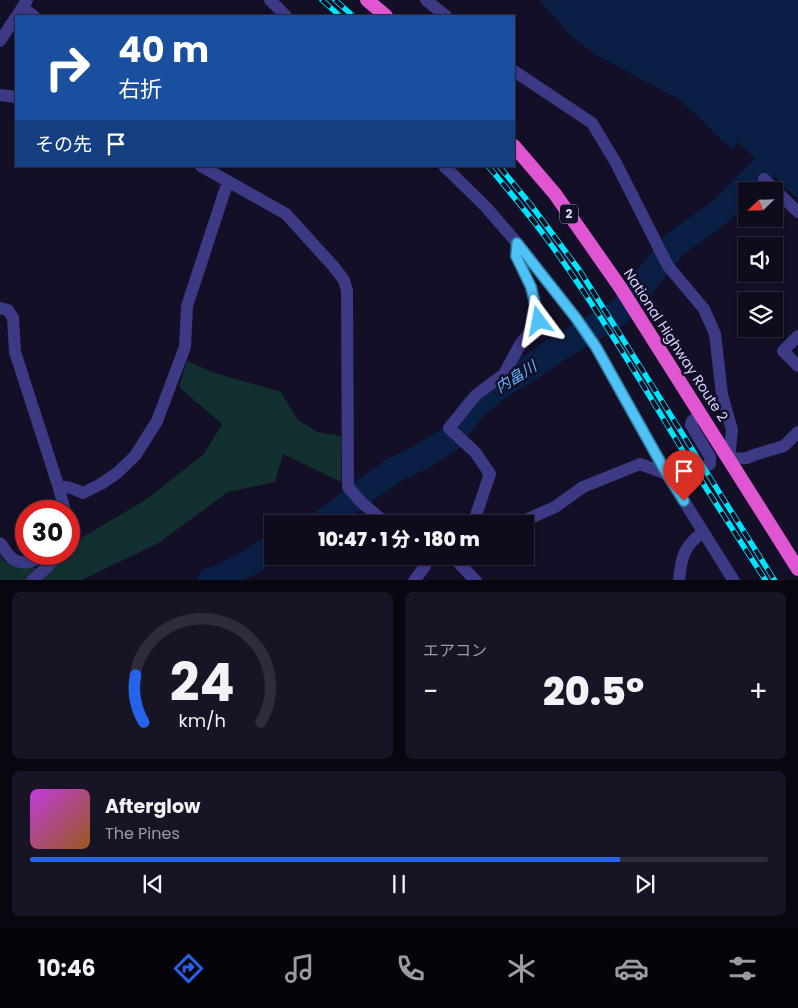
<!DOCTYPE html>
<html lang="ja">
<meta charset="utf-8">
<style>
:root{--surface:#0e0b1c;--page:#171425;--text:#f1f3f6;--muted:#9b9ba3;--line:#2e2b3b;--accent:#2563eb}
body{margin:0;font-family:Poppins,"Noto Sans JP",sans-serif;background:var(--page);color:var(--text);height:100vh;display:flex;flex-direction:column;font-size:19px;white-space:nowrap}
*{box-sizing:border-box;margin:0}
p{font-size:16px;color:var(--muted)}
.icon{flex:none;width:28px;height:28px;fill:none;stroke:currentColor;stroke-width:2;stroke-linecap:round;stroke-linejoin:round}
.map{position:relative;height:580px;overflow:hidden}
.side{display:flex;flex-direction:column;gap:12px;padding:12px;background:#08060f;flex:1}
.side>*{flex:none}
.top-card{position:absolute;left:15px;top:15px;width:500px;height:152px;border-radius:0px;box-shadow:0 1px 4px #0004,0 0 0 1px var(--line);background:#1a4fa0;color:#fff;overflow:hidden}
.needle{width:32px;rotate:247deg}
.fabs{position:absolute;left:738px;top:182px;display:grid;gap:10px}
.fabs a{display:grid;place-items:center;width:45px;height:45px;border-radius:0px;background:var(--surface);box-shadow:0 1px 4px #0004,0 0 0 1px var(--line);font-size:25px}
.speed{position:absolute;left:15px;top:500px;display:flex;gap:10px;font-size:25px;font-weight:700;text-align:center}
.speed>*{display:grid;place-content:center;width:65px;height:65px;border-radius:50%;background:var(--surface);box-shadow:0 1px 4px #0004,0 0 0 1px var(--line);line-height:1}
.speed .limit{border:8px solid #d22;background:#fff;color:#111}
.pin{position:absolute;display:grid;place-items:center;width:42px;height:42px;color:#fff;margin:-51px -21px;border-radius:50% 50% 50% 0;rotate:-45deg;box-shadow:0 0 5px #0007}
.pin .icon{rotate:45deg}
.me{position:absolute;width:55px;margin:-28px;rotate:347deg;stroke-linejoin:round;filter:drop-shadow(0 0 4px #0008)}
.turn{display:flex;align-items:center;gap:18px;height:105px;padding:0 20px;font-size:22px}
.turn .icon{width:65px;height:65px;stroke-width:2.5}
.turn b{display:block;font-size:35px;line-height:42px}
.then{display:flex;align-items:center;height:48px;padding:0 20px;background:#0003;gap:10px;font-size:19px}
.big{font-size:38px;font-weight:800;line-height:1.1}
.side .tile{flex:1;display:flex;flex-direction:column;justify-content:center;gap:8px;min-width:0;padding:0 18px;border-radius:8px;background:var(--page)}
.side .dial{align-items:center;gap:0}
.dial svg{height:130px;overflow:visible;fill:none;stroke:var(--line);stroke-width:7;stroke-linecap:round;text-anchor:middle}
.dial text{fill:var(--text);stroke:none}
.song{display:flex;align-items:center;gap:15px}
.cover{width:60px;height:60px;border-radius:8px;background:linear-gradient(135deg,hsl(290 70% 55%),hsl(30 70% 35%))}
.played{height:5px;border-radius:2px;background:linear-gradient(90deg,var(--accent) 80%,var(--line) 80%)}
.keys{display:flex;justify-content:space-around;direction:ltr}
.heat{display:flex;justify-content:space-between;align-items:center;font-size:28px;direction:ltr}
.side .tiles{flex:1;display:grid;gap:12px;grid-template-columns:1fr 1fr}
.tile:last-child{grid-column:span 2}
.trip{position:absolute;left:264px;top:515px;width:270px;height:50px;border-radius:0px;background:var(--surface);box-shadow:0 1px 4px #0004,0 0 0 1px var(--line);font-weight:800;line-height:50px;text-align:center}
.dock{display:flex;height:80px;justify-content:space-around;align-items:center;background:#06040b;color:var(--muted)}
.dock .icon{width:35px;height:35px}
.dock .on{color:var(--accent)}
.dock b{font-size:22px;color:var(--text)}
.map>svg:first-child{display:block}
.green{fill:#12302f}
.water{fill:#0a1f44}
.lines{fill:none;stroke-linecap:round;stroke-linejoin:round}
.river{stroke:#0a1f44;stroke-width:26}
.minor{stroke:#3d3a85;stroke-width:12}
.tertiary{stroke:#3d3a85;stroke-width:12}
.trunk{stroke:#e055d1;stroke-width:14}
.rail-casing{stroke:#00e5ff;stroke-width:5.5}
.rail{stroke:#130f26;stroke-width:4;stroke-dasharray:11;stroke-linecap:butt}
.route-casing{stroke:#337fa1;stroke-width:12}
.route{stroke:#4fc3f7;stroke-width:9}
.labels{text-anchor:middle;stroke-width:5;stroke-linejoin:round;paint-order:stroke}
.shield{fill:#130f26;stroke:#9e99be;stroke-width:1}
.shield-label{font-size:12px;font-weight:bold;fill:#d9d4ff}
.street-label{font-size:14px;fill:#d9d4ff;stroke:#130f26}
.water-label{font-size:15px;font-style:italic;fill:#62b6ff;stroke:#130f26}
</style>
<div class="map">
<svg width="798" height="581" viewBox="0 0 798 581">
<rect width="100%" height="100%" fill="#130f26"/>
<path class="green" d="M187,361L215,373L281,392L298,420L317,432L341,436V482L283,454L275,482L228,492L157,544L81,580L41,581L67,554H69V551L81,538L144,501L204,454L222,424L179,387Z
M0,554L4,561L20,567L31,566L38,570L27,580H0Z"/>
<path class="water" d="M539,0H798V199L738,142L733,150L680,100L593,53L572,37Z"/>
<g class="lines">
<path class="river" d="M319,524L330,518L363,492L394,470L423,456L450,439L474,407L494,390L531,367L557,349L620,312L675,244L719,213L770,161
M210,581L223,576L251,562L272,547"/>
<path class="minor" d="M426,0L446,16
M23,8L34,16
M17,16L27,0
M0,41L16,17
M514,71L592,123L616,163L668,266L704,309L715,334L722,395L732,430L729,459L747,458L754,455L784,446L798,432
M0,95L16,97
M201,166L286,214L334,267L344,280L347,291L348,487L361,502L387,524
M764,179L798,212
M0,308L8,310L13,318L15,352L58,485L65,511
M798,336L783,351L798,366
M58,485L71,488L83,493L101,484L117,473L135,456L157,421L185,347L187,306L228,181
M674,485L710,464V457L691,425L692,421L701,415
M475,518L490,474L475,452L449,428L476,395L504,374L521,343L539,321L531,287L516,256L517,243
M468,524L475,518L484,522L498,524
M513,524L521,522L555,507L583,487L640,464L667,474
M69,526L72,527L69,538
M0,543C4,547 8,556 13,559C24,566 36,561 44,554
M452,556L476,581
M32,581L47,567L59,554
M414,581L425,566L427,556
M679,581C681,557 684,546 703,532"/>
<path class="tertiary" d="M270,0L286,16
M444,166L486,207L517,243L576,318L596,347L667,474L734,581"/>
<path class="trunk" d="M367,0L386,16
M514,146L555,194L620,287L798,569"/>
<g class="rail-casing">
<path id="rail" d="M322,0L340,16
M335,0L353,16
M488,166C510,192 532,218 552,246C603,317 647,392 692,466C716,504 741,542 766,581
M499,166L531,205L580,271L775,581"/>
</g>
<use href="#rail" class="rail"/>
</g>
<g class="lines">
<g class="route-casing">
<path id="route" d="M539,321L531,287L516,256L517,243L576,318L596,347L667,474L684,501"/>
</g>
<use href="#route" class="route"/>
</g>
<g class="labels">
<rect class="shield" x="560" y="204.5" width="18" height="19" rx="4"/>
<g class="shield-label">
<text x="569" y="218">2</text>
</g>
<g class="street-label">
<text transform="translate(676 345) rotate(57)" y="5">National Highway Route 2</text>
</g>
<g class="water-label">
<text transform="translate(516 377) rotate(-32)" y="5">内畠川</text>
</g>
</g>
</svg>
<div class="fabs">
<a><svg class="needle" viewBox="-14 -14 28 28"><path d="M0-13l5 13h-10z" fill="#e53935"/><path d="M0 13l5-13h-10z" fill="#9b9ba3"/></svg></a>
<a><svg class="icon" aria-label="sound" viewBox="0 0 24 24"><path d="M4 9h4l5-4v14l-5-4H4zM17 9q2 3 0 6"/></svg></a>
<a><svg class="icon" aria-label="layers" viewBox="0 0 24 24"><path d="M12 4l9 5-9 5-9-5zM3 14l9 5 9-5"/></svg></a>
</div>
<div class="speed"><div class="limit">30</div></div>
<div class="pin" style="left:684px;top:501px;background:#d93025"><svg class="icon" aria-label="arrive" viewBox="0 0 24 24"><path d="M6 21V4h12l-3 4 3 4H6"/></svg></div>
<svg class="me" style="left:539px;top:321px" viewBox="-20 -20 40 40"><path d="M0-17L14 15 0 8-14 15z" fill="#4fc3f7" stroke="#fff" stroke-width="4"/></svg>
<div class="trip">10:47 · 1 分 · 180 m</div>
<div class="top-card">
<div class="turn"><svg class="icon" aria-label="right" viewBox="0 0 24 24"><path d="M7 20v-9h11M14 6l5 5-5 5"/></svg><div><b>40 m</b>右折</div></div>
<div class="then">その先<svg class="icon" aria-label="arrive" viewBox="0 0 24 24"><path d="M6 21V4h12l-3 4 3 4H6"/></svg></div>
</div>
</div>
<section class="side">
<div class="tiles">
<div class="tile dial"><svg viewBox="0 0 100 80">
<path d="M14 69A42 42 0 1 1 86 69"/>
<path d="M14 69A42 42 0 0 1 9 40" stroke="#2563eb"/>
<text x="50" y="56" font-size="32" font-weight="700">24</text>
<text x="50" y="72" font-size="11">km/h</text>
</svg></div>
<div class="tile"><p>エアコン</p>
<div class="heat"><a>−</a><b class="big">20.5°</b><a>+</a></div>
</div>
<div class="tile">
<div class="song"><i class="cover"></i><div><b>Afterglow</b><p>The Pines</p></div></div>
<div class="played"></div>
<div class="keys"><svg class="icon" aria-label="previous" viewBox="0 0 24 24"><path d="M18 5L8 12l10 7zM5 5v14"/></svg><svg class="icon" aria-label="pause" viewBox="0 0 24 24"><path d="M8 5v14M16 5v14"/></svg><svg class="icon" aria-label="next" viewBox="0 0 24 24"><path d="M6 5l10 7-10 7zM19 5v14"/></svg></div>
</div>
</div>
</section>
<nav class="dock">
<b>10:46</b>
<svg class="icon on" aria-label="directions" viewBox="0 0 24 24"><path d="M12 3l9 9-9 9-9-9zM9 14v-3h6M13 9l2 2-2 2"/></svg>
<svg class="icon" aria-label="music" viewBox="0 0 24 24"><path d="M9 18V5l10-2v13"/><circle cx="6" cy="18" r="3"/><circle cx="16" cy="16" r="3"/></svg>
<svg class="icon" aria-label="phone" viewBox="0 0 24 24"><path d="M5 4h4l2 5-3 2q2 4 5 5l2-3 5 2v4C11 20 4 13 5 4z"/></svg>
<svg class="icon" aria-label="climate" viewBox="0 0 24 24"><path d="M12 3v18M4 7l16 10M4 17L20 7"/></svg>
<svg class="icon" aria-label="car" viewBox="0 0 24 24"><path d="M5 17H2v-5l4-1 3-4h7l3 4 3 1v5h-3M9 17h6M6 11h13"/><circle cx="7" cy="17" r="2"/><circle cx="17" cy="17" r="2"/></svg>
<svg class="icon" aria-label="filters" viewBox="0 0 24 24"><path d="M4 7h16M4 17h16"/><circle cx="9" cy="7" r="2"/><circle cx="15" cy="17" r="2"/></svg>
</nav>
